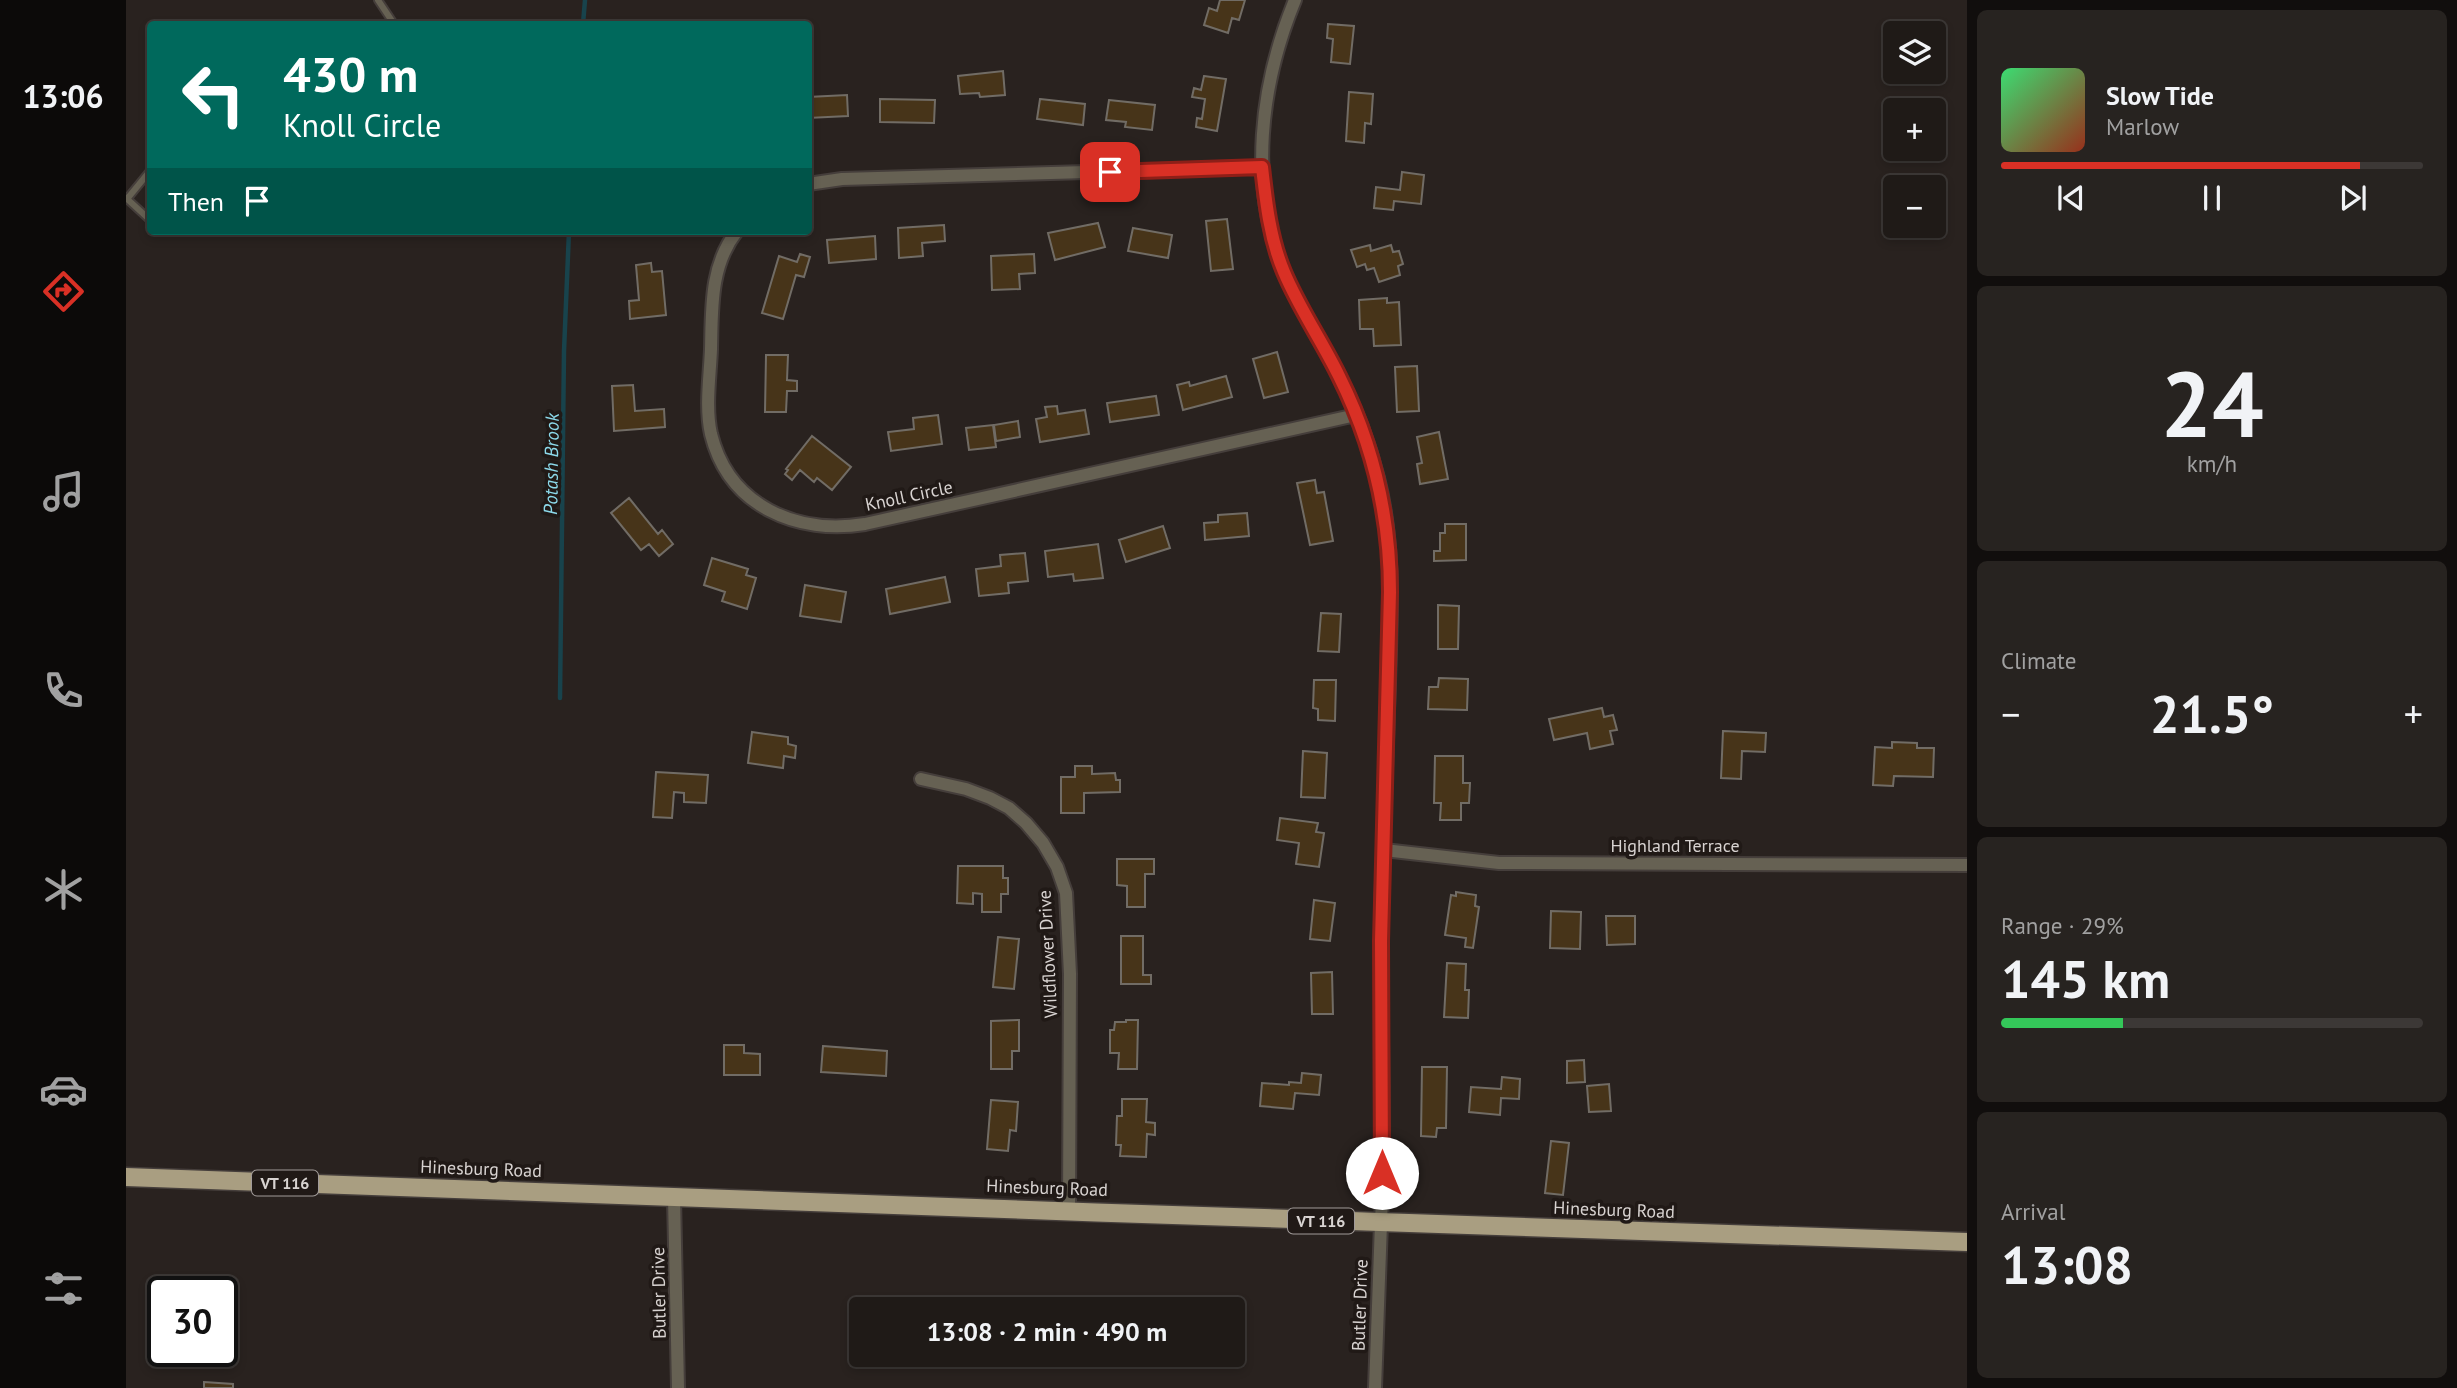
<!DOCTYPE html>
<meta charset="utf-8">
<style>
:root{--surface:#1f1a17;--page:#272320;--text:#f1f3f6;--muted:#a1a1a1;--line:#3c3836;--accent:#d93025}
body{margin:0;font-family:"PT Sans",sans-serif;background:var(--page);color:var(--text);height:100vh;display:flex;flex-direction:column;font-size:26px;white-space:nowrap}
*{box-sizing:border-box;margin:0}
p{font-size:23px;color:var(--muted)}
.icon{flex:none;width:38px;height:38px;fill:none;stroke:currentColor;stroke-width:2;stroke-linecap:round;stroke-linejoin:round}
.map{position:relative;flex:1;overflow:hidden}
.drawer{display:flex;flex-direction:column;gap:10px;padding:10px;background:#110e0d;width:490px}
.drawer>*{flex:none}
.top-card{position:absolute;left:21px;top:21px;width:665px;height:214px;border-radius:7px;box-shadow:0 4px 10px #0003,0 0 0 2px var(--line);background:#00695c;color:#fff;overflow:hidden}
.fabs{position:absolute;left:1757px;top:21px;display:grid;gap:14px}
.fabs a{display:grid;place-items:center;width:63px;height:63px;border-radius:7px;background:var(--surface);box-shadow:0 4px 10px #0003,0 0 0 2px var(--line);font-size:35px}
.speed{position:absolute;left:21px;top:1276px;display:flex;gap:14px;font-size:35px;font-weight:700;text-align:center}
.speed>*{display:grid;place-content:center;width:91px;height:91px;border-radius:50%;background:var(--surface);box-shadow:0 4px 10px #0003,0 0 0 2px var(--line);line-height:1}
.speed .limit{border:4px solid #111;border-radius:10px;background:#fff;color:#111}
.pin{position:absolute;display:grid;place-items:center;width:60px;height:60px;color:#fff;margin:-30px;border-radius:14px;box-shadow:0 4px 10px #0006}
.me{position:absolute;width:77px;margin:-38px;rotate:0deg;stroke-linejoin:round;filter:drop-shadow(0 0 5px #0008)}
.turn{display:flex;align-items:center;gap:24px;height:147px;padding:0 21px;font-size:32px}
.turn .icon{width:91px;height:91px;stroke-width:2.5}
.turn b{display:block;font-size:49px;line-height:60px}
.then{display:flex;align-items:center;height:66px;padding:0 21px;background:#0003;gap:14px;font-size:26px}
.big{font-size:52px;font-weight:700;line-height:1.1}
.drawer .tile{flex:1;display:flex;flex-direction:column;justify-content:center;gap:10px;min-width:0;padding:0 24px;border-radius:10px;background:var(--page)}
.drawer .dial{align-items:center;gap:0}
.dial b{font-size:91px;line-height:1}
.song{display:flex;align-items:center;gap:21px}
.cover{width:84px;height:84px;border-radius:10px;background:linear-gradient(135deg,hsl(140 70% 55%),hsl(10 70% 35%))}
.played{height:7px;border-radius:4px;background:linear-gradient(90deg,var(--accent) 85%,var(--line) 85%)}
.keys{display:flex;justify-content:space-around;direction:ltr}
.heat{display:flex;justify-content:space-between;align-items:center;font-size:38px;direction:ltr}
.charge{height:10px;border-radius:5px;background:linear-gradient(90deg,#34c759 29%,var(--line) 0)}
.trip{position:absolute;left:723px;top:1297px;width:396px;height:70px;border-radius:7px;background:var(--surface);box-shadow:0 4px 10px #0003,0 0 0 2px var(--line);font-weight:700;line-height:70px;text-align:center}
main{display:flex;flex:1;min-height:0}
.dock{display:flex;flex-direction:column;width:126px;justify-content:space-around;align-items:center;background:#0c0a09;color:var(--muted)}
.dock .icon{width:49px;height:49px}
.dock .on{color:var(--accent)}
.dock b{font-size:32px;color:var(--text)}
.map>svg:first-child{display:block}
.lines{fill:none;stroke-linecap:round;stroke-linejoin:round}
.stream{stroke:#18434c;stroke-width:4.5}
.building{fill:#473419;stroke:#716c65;stroke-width:2}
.lane-casing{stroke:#453e3b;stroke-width:10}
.street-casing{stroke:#453e3b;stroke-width:16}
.primary-casing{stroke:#453e3b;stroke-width:21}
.lane{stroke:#666153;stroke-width:6}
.street{stroke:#666153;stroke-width:12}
.primary{stroke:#a99e81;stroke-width:18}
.route-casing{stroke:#8d1f18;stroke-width:18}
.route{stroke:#d93025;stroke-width:12}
.labels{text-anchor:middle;stroke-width:7;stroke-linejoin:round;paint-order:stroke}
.shield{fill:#201916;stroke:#a19b99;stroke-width:2}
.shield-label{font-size:16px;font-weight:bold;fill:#d8d3d1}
.street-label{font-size:18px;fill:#d8d3d1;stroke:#201916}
.water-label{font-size:19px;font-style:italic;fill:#8cd9ea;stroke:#201916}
</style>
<main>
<nav class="dock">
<b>13:06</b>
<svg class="icon on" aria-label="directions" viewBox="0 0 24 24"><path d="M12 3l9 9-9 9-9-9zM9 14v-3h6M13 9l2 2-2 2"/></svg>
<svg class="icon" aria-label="music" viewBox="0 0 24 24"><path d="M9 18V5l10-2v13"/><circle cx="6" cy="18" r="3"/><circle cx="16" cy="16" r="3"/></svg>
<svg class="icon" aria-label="phone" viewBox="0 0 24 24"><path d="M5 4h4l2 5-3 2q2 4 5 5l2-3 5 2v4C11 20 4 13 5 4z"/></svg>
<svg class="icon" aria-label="climate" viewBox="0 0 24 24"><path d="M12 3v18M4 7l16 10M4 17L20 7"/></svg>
<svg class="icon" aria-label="car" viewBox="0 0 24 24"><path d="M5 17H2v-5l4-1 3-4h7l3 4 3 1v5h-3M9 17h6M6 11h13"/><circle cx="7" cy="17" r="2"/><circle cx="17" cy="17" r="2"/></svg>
<svg class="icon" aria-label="filters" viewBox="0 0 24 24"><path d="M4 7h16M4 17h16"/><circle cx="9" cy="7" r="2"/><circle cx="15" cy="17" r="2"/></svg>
</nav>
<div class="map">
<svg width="1841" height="1388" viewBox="0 0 1841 1388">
<rect width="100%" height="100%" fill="#29221f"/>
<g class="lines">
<path class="stream" d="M457,24L459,0
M434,698L438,351L443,231"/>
</g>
<path class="building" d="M1094,0H1119L1113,20L1106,18L1102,33L1078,25L1083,8L1091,11Z
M1202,24L1228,26L1224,64L1205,62L1207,39L1201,38Z
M877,71L879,95L854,97L853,93L834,94L832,76Z
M1078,76L1100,79L1091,131L1070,127L1071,118L1076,119L1079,99L1066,97L1068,88L1075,90Z
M1223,92L1247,94L1245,124L1239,123L1238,143L1220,141Z
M721,95L722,116L682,118V97Z
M754,99L809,100L808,123L754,122Z
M914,99L959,104L957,125L911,119Z
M983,100L1029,105L1026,130L999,127L1000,122L980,120Z
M1276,172L1298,175L1295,204L1268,201L1267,210L1248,208L1250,187L1274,190Z
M1101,219L1107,269L1085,271L1080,221Z
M972,223L979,247L929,260L922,233Z
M818,225L819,241L796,243L797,256L773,258L772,228Z
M1007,228L1046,235L1042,258L1002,251Z
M749,236L750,259L703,263L701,240Z
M1244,245L1245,251L1265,245L1267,252L1273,251L1277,264L1272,266L1274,275L1253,282L1248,268L1241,270L1239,264L1231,267L1225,250Z
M674,254L684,257L678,277L670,275L657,319L636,313L653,256L671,262Z
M908,254L909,273L893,274L894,289L866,290L865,256Z
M525,263L526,272L536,271L540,315L504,319L503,301L513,300L510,265Z
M1261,298V303L1273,302L1275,345L1248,346L1247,329H1234L1233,300Z
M1151,352L1162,392L1138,398L1127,359Z
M640,355H662L661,380L671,381V391H661L660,412H639Z
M1291,366L1293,411L1271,412L1269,367Z
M1100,376L1106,397L1057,410L1051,385L1063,382L1064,386Z
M507,385L509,411L538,409L539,427L488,431L486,386Z
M1030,396L1033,415L984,422L981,403Z
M931,406L932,414L959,410L963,434L914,442L910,419L921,417L919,407Z
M812,415L816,444L765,451L762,432L788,429L787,418Z
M892,421L894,437L870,441L868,425Z
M867,425L870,447L843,450L840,428Z
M1313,432L1322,479L1294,484L1291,464L1296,463L1291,437Z
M686,436L725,467L706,490L691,478L688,482L674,470L666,480L659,474L662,470L660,469Z
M1189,480L1191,493L1198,492L1207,541L1184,545L1171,483Z
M503,498L532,534L536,530L547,544L533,556L523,544L515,550L485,513Z
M1121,513L1123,536L1079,540L1078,523L1092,522V515Z
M1319,524H1340V560L1308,561V551H1314V533H1319Z
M1037,526L1044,548L1000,562L993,540Z
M972,544L977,578L948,581L947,574L922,577L919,551Z
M899,553L902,581L882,583L883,593L853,596L850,569L875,566L874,555Z
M586,558L622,569L620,575L630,578L621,609L596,601L599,592L578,585Z
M819,577L824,602L764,614L760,589Z
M679,585L720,592L715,622L674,616Z
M1312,605L1333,606L1332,649H1312Z
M1195,613L1215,614L1213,652L1192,651Z
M1313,678L1342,679L1341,710L1302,709L1303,687H1312Z
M1188,680H1210L1209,721L1192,720V709L1187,708Z
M1476,708L1478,717L1487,715L1491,730L1484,731L1487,744L1464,749L1461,733L1428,740L1423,719Z
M1597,731L1640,733L1639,752L1616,751L1615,779L1595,778Z
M626,732L662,737V744L670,746L669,758L658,756L657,768L622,763Z
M1766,742L1791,743V748H1808L1807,777L1768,776L1767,786L1747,785L1749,747L1766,748Z
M1177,751L1201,753L1199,798L1175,797Z
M1309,756H1337V783H1344L1343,803H1335V820H1314L1315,803H1308Z
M949,766H966V774L989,773L990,780H994V792L958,793V813H935V777H949Z
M530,772L582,775L580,803L558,802V793L548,792L546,818L527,817Z
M1154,818L1192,823L1190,832L1198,833L1193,867L1170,864L1173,843L1151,840Z
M991,859H1028V874H1019V907H1001V886L991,885Z
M832,866H877V878H882V894H875V912H856V894L847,893V904L831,903Z
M1330,892L1350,895L1349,906L1353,907L1347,948L1339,947L1340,938L1319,935L1325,895L1330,896Z
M1188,900L1209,903L1204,941L1184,939Z
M1425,911L1455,912L1454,949L1424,948Z
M1480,916H1509V944L1481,945Z
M995,936H1017V975H1025V984H995Z
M872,937L893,939L888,989L867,987Z
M1321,963L1340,964L1339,990H1343L1342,1018L1318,1017Z
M1206,972L1207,1014H1186L1185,973Z
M893,1020V1051H886V1069H865V1021Z
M1000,1020H1012L1011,1069H992L993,1053H984V1030H988L989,1022H1000Z
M598,1045H618V1053L634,1054V1075H598Z
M697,1046L761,1051L760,1076L695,1072Z
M1458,1060L1459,1082L1441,1083V1061Z
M1296,1067H1321L1320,1128H1311L1310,1137L1295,1136Z
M1176,1073L1195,1075L1193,1095L1169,1093L1167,1109L1134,1106L1136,1083L1163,1085V1082L1175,1083Z
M1376,1077L1394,1079L1393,1099L1375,1098L1374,1115L1343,1112L1345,1087L1375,1089Z
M1483,1084L1485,1111L1463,1112L1461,1086Z
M996,1099H1021L1020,1122L1029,1123V1135L1021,1134L1020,1157L994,1156L995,1145H990L991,1116H996Z
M865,1100L892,1102L890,1131L884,1130L882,1151L861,1149Z
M1425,1141L1443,1143L1437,1195L1419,1193Z
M78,1382L107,1384V1388H78Z"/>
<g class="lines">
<g class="lane-casing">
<path id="lane" d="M252,0L268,24
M0,198L23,219
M1,199L24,171"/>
</g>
<g class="street-casing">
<path id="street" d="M1169,0C1134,85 1122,184 1158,271C1172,306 1193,338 1211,371C1228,404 1243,442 1252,478C1269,544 1265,615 1263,683C1261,750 1258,816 1256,882C1253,987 1259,1091 1256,1196C1254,1260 1251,1324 1249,1388
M682,184L716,179L1136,167
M611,231C584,265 586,308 585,349C584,376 579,407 585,434C603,507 672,535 739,524L1230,415
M795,779L840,789L864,798L883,808L900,823L917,843L931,867L940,893L944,974L943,1210
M1258,850L1373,863L1841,865
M548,1197L552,1388"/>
</g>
<g class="primary-casing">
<path id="primary" d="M0,1177C614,1200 1227,1222 1841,1242"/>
</g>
<use href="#lane" class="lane"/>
<use href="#street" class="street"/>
<use href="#primary" class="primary"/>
</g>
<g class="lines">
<g class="route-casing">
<path id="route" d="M984,172L1136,167C1140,203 1144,239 1158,272C1173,308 1196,341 1213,376C1247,444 1264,517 1264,592L1255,941L1256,1173"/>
</g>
<use href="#route" class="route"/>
</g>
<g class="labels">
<g class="shield">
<rect x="126" y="1170.5" width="66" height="25" rx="5"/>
<rect x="1162" y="1208.5" width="66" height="25" rx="5"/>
</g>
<g class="shield-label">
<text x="159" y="1189">VT 116</text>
<text x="1195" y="1227">VT 116</text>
</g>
<g class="street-label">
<text transform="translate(783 496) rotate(-12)" y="6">Knoll Circle</text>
<text x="1549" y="852">Highland Terrace</text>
<text transform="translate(922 954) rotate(-93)" y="6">Wildflower Drive</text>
<text transform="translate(355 1169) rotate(2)" y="6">Hinesburg Road</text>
<text transform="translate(921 1188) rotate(2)" y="6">Hinesburg Road</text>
<text transform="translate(1488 1210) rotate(2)" y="6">Hinesburg Road</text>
<text transform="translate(533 1293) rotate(-91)" y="6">Butler Drive</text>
<text transform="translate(1234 1305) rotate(-88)" y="6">Butler Drive</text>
</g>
<g class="water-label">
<text transform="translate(425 464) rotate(-89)" y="7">Potash Brook</text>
</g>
</g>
</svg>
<div class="fabs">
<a><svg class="icon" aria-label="layers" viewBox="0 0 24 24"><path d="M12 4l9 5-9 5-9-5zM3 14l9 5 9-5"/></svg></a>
<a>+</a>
<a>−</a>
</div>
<div class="speed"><div class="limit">30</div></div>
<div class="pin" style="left:984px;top:172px;background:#d93025"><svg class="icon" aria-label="arrive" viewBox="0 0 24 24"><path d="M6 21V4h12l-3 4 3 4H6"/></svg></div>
<svg class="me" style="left:1256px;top:1173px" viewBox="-20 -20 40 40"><circle r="19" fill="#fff"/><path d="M0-13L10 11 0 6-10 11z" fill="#d93025"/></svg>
<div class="trip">13:08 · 2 min · 490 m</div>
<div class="top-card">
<div class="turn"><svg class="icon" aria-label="left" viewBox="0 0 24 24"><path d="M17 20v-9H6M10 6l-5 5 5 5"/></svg><div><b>430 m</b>Knoll Circle</div></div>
<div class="then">Then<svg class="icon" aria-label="arrive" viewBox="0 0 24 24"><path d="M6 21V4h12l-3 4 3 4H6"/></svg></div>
</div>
</div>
<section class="drawer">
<div class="tile">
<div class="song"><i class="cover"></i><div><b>Slow Tide</b><p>Marlow</p></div></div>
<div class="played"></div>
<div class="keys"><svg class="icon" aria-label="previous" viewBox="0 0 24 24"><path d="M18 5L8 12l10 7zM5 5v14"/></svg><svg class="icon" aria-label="pause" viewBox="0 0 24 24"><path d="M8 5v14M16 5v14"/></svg><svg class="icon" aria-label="next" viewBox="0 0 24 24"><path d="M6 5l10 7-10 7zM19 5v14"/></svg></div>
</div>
<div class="tile dial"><b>24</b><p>km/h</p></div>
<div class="tile"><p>Climate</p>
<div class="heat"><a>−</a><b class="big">21.5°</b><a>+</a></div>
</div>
<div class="tile"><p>Range · 29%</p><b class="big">145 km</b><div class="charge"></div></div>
<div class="tile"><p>Arrival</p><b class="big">13:08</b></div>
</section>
</main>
